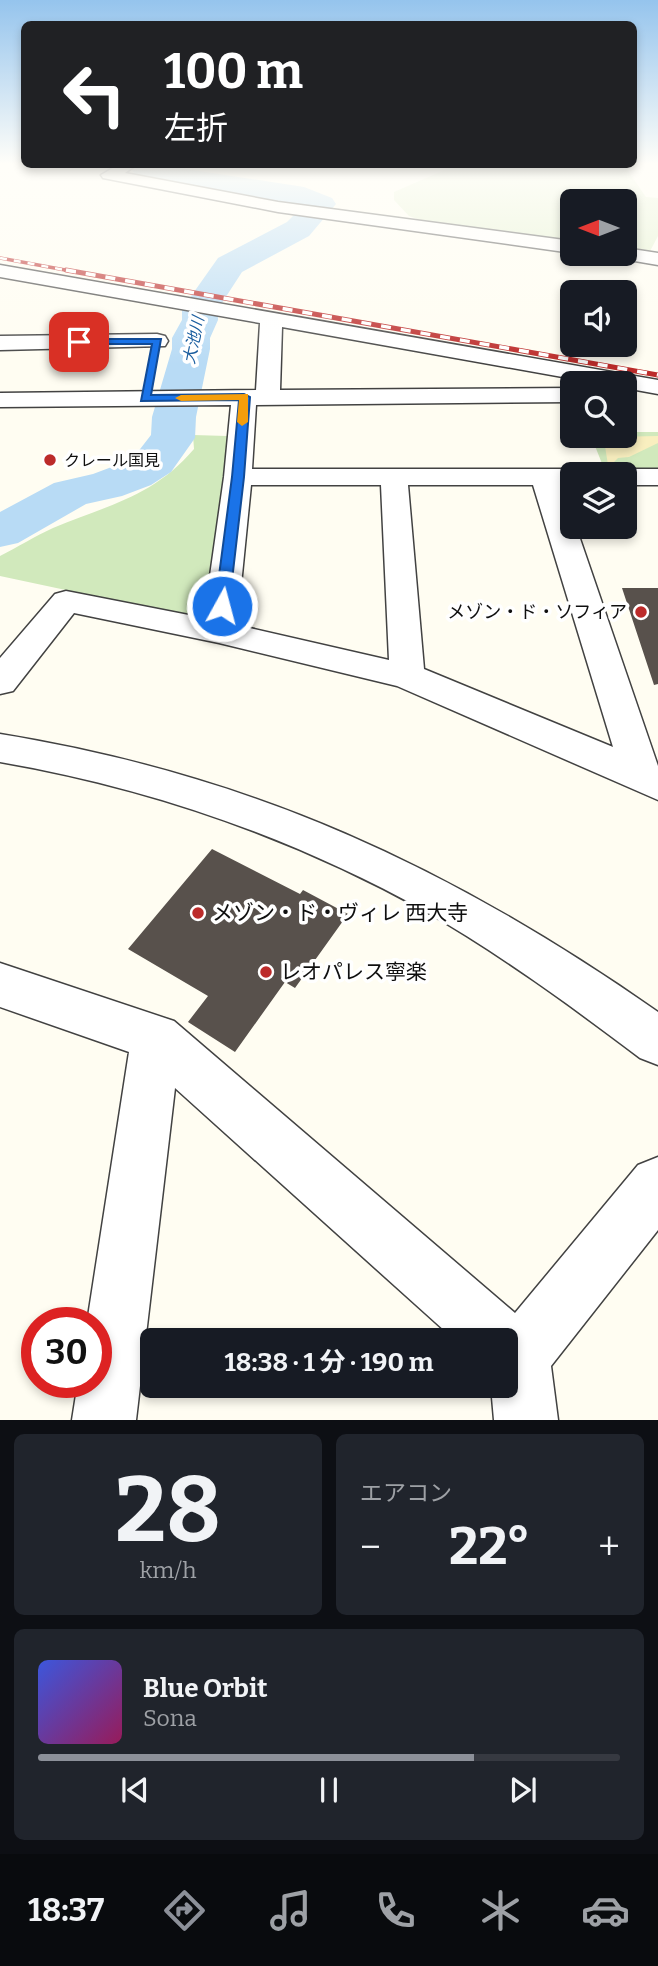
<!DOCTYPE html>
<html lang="ja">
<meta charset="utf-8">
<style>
:root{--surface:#171b24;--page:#20242c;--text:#f1f3f6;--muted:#9ea1a6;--line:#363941;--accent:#8c9099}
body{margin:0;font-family:Bitter,"Noto Sans JP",serif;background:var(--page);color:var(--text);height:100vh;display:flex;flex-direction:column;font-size:26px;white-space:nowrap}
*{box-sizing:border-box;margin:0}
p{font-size:23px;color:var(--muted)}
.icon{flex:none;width:38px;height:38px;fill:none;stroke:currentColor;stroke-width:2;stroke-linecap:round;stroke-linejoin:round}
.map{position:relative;height:1420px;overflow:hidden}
.sheet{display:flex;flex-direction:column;gap:14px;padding:14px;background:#0d0f14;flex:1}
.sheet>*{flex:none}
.banner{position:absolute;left:21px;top:21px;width:616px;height:147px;border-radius:10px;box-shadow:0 4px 10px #0003;background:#202124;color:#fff;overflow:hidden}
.needle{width:46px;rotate:270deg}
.buttons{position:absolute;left:560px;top:189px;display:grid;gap:14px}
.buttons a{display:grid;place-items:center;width:77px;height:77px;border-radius:10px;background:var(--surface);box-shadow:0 4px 10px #0003;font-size:35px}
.speed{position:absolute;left:21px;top:1307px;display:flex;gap:14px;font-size:35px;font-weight:700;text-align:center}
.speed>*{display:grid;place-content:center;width:91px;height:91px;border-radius:50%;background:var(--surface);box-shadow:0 4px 10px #0003;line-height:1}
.speed .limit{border:10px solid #d22;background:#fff;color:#111}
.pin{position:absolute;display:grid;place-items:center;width:60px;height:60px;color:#fff;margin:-30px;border-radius:14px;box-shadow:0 4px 10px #0006}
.me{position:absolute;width:77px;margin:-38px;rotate:7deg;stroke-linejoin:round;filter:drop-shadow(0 0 5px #0008)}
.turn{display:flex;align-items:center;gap:24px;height:147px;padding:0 28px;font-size:32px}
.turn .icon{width:91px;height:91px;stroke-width:2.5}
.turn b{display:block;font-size:49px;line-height:60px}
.big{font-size:52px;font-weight:700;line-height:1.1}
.sheet .tile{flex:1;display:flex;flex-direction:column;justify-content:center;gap:10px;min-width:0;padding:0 24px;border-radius:10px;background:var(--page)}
.sheet .dial{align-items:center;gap:0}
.dial b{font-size:91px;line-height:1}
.song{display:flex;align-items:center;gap:21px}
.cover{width:84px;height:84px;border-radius:10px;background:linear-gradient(135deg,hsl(230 70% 55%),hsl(330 70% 35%))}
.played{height:7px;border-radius:4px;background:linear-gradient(90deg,var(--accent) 75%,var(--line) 75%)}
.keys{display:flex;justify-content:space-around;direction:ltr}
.heat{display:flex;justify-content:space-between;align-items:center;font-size:38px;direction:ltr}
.sheet .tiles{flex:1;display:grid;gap:14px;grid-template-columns:1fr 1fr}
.tile:last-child{grid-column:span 2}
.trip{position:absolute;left:140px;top:1328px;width:378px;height:70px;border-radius:10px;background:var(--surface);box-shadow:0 4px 10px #0003;font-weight:700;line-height:70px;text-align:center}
.tabs{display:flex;height:112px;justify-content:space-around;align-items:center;background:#090b0e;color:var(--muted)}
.tabs .icon{width:49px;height:49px}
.tabs .on{color:var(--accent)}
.tabs b{font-size:32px;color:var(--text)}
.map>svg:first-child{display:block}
.green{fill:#d1e9bc}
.sand{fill:#f9efbf}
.pitch{fill:#e2f0cd}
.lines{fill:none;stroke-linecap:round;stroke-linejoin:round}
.river{fill:#b8dbf5;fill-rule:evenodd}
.building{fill:#58514c}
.minor-casing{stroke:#424242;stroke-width:3}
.minor{fill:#fff;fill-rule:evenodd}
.rail-far1-casing{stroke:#bc2b2a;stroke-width:3.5}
.rail-casing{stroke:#bc2b2a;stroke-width:5}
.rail-far1{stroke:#fff;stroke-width:2.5;stroke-dasharray:7;stroke-linecap:butt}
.rail{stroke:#fff;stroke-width:3.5;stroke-dasharray:10;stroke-linecap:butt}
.route{fill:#1a73e8;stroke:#114b97;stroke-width:2}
.slow{fill:#f59e0b}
.poi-dot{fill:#bc2b2a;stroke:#fff;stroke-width:2.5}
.labels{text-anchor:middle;stroke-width:7;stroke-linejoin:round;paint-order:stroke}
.far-water-label{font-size:16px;font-style:italic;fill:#1b5e9f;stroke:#fff}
.far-poi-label{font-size:16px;fill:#0f0f0f;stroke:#fff;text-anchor:start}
.poi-label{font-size:18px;fill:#0f0f0f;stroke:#fff;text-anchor:end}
.near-poi-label{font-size:21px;fill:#0f0f0f;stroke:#fff;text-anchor:start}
</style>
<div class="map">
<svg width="658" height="1420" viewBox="0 0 658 1420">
<rect width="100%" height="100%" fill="#fffdf2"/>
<path class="green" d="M625,432H658V471H605L591,436H625Z
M193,435L227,436L228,454L206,607L183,615L0,576V556C18,547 35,536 53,528C108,505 153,497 194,449Z"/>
<path class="sand" d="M658,436V443L629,457L618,458L611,465H608L604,440L612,437Z"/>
<path class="pitch" d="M456,165H624L646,197L658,198V236L649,253L625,250V201H572V243L426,222L409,216L394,200V192Z"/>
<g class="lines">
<path class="river" d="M134,165H160L304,187L332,198L336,204L309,236L242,272L218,309V320L210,338V349L196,417L195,438L171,472L151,485L122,496L86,504L18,543L0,547V512L54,483L93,474L117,465L137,453L151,435L152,417L172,349V338L182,320V309L218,258L287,222L303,206L154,182L136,176L132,170Z"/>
</g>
<path class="building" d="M622,588H658V684L654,685Z
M212,849L300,894L303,890L348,914L295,988L285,982L235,1052L188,1022L208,996L128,949Z"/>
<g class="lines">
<g class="minor-casing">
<path id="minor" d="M118,165H136L125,173L278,202L572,241V253L278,212L103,178L101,175Z
M625,248L658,253V265L617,258L615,254H625Z
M0,265L658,380V394L625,388V383H596L282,327L280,390L572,388V402L256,405L252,469H572L582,471L584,474H572V485H561L572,517V527H576L658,766V800L397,686L219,643L74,613L13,691L0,694V658L55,594L66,591L204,618L224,477L231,405L0,407V393L256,390L260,323L0,277ZM251,485H381L389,660L237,625ZM408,485H533L613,747L424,669Z
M157,334L165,336L168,341L165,346L0,350V336Z
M625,469H658V485H625V474H613Z
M0,734C252,775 449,866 658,1012V1065L640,1058C571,1006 500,954 425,911C292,837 150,788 0,762Z
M0,963L174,1021L515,1313L638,1165L658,1157V1230L551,1366L558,1420H494L491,1386H506V1340H455L175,1088L136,1420H72L78,1382H96V1323H87L129,1052L0,1007Z"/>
</g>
<use href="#minor" class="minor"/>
<g class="rail-far1-casing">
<path id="rail-far1" d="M0,258L76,272"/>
</g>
<g class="rail-casing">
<path id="rail" d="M66,270L658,375"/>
</g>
<use href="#rail-far1" class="rail-far1"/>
<use href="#rail" class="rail"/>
</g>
<linearGradient id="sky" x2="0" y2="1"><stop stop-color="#95c4ed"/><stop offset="0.45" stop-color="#fffef9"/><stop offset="1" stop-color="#fffef9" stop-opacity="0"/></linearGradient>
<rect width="658" height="364" fill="url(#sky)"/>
<path class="route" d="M161,339L151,395L244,394L250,397L244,477L229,606L222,610L215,606L232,477L239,400L141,401L152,344H79L74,342L79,339Z"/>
<path class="slow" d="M248,394V422L242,426L237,422L239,400L181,401L175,398L181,395Z"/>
<g class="poi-dot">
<circle cx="50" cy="460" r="7"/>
<circle cx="641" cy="612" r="7"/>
<circle cx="198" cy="913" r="7"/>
<circle cx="266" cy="972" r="7"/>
</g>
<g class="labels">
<g class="far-water-label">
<text transform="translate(193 340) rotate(-78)" y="6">大池川</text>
</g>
<g class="far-poi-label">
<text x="64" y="466">クレール国見</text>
</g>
<g class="poi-label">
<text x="627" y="618">メゾン・ド・ソフィア</text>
</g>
<g class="near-poi-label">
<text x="212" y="920">メゾン・ド・ヴィレ 西大寺</text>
<text x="280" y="979">レオパレス寧楽</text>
</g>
</g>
</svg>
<div class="buttons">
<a><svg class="needle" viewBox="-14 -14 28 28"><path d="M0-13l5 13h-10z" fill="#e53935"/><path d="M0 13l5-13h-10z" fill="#9ea1a6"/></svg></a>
<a><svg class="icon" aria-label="sound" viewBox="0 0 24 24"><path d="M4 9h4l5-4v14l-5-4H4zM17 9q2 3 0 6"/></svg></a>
<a><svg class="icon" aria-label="search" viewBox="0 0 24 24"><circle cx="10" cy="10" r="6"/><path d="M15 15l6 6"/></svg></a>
<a><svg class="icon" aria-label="layers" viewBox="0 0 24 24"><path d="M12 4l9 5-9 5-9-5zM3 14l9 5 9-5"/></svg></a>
</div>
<div class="speed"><div class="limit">30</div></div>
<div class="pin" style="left:79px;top:342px;background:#d93025"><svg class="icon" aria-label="arrive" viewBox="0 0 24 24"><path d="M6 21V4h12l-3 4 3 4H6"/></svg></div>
<svg class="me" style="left:222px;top:606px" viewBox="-20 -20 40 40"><circle r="17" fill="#1a73e8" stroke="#fff" stroke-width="3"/><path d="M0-11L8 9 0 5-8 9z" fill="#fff"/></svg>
<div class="trip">18:38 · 1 分 · 190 m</div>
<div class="banner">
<div class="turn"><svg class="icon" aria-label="left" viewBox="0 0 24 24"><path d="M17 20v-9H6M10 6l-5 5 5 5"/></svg><div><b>100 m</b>左折</div></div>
</div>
</div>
<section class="sheet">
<div class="tiles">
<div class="tile dial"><b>28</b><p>km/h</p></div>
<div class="tile"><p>エアコン</p>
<div class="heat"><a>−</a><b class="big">22°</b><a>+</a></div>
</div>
<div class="tile">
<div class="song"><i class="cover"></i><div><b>Blue Orbit</b><p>Sona</p></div></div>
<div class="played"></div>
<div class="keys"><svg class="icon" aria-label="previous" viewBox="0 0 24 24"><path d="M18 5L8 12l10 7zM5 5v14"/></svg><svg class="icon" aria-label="pause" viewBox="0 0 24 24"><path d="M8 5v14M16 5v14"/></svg><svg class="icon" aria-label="next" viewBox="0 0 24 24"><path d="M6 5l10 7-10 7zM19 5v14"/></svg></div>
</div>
</div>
</section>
<nav class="tabs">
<b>18:37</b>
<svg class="icon on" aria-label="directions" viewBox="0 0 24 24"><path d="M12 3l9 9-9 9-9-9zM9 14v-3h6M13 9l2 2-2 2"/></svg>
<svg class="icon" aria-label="music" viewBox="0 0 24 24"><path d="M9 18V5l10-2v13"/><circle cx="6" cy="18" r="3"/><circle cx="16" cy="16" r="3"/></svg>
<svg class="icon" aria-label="phone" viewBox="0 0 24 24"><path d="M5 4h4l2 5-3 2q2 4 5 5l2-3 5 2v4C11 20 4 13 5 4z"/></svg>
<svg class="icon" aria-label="climate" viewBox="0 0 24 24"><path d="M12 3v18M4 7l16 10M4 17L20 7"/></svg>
<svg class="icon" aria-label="car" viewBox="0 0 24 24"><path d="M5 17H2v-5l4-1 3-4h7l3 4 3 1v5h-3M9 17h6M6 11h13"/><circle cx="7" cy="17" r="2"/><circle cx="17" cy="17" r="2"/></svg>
</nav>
